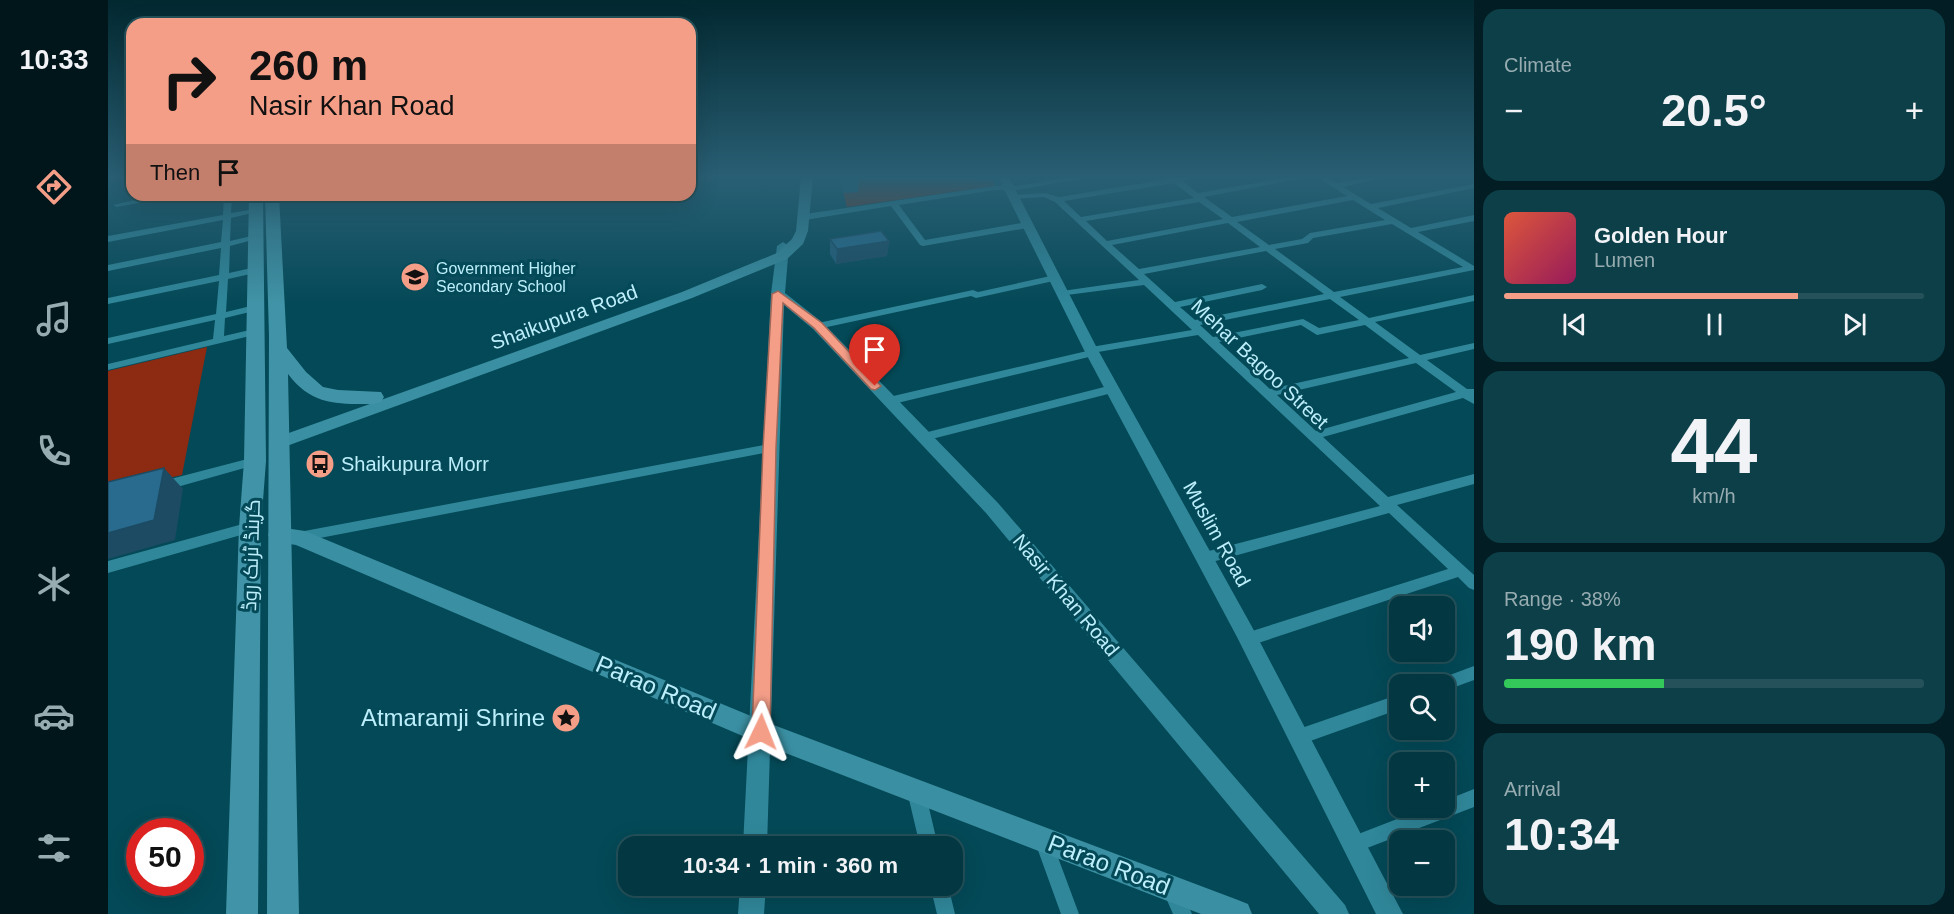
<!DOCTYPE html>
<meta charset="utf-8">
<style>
:root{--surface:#033741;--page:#0d3f48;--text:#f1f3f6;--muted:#97acb1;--line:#24515a;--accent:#f49e88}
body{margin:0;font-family:Helvetica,Cairo,sans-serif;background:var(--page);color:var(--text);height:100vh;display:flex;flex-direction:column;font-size:22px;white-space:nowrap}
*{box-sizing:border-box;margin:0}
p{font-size:20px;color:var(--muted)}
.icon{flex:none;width:33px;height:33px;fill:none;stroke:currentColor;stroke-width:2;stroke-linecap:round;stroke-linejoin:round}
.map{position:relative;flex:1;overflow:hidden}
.sheet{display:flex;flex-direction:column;gap:9px;padding:9px;background:#021e24;width:480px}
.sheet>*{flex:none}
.top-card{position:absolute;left:18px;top:18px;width:570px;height:183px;border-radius:18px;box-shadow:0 6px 24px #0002,0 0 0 2px var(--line);background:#f49e88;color:#111;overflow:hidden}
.controls{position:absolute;left:1281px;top:596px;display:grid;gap:12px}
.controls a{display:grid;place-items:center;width:66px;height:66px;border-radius:12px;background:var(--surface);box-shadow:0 6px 24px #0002,0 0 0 2px var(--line);font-size:30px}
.speed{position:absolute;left:18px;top:818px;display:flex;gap:12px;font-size:30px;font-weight:700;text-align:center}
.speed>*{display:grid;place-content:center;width:78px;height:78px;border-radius:50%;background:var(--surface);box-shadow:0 6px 24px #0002,0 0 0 2px var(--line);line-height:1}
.speed .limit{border:9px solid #d22;background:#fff;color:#111}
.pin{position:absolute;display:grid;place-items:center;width:51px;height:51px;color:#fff;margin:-62px -26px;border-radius:50% 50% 50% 0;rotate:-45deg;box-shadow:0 0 6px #0007}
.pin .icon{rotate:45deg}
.me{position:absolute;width:66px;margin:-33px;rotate:2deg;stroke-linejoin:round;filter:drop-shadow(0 0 4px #0008)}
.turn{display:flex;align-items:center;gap:21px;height:126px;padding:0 24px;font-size:27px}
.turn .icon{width:78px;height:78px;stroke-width:2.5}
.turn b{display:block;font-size:42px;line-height:51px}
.then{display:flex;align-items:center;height:57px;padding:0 24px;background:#0003;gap:12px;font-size:22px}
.big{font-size:45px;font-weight:700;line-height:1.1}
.sheet .widget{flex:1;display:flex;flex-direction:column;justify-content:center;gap:9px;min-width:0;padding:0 21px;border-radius:18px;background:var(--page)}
.sheet .dial{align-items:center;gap:0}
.dial b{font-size:78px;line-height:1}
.song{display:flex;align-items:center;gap:18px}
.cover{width:72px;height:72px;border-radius:9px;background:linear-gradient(135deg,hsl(10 70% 55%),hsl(330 70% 35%))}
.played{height:6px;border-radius:3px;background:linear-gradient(90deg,var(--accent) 70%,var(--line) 70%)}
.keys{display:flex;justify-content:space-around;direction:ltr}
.heat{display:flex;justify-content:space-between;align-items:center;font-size:33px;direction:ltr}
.charge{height:9px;border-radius:4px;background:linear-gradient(90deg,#34c759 38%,var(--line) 0)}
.trip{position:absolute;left:510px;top:836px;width:345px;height:60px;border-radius:18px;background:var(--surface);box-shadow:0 6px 24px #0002,0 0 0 2px var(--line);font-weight:700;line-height:60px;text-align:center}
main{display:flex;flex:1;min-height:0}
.tab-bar{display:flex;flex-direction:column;width:108px;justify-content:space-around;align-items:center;background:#01161a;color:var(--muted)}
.tab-bar .icon{width:42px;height:42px}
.tab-bar .active{color:var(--accent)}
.tab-bar b{font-size:27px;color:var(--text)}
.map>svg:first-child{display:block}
.green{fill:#8c2b11}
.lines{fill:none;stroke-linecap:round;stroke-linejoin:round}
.street{fill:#30879a;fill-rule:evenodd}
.secondary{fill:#30879a;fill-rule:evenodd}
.primary{fill:#3a8fa2;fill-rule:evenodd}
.highway{fill:#4194a7;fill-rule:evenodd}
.wall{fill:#225c7a}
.shaded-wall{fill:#1c4b63}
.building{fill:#286b8e;stroke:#1c4b63;stroke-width:1.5}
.route{fill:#f49e88;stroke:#9f6758;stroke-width:1.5}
.labels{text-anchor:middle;stroke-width:6;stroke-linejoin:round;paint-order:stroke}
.far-poi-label{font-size:16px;fill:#bceefb;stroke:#044957;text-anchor:start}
.street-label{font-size:20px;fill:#bceefb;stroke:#044957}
.poi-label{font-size:20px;fill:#bceefb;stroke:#044957;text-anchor:start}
.near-street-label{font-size:24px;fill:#bceefb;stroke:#044957}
.near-poi-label{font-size:24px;fill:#bceefb;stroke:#044957;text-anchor:end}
</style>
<main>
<nav class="tab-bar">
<b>10:33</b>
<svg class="icon active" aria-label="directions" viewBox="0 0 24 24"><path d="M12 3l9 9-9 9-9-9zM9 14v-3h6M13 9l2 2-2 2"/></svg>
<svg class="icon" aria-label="music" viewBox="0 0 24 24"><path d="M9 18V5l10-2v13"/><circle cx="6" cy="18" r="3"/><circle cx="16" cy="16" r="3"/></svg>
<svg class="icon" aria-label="phone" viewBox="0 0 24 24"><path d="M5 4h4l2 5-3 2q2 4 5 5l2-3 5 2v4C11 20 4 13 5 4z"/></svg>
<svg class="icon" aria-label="climate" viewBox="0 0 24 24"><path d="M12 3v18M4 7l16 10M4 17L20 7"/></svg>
<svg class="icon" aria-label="car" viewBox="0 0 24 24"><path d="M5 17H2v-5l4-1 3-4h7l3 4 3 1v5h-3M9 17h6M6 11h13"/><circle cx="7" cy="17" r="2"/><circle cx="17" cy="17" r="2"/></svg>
<svg class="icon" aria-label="filters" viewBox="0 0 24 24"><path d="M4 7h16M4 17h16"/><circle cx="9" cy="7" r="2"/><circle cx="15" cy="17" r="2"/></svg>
</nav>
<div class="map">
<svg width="1366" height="914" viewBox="0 0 1366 914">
<rect width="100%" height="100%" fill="#044957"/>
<path class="green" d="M731,177H883L887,186L739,207Z
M99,347L74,475L12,489L0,485V371Z"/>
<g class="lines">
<path class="street" d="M962,177H983L908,190H887L791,205L817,240L919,222L923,225L919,228L815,246L812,245L783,206L697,220L693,217L697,214L887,186H908Z
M1059,177H1089L1074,181L1090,193L1182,177H1201L1096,197L1124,217L1239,196L1209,177H1219L1229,183L1261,177H1279L1235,187L1263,204L1366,184V188L1270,208L1303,228L1366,215V221L1310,232L1366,266V270L1232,297L1261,318L1366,295V301L1267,322L1312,355L1366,343V349L1319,360L1359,389H1366V404L1355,398L1215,437L1280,497L1366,474V484L1289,505L1366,575V590L1361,588L1350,577L1141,646L1136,644L1134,639L1136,634L1141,632L1340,569L1281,513L1097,564L1092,562L1090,558L1092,554L1097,552L1272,506L1090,335L990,352L989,355L985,356L781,405L777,404L775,401L777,398L781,397L979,351V348L983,347L1084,330L1036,285L951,296L949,294L954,291L1031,280L947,202L936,197L904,199L900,197L904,195L937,193L951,197L1060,179ZM1066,183L1086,198L973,217L956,201ZM1245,200L1277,220L1202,233L1194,239L1161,245L1129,222ZM1091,202L1115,219L999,241L978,221ZM1120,223L1152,247L1031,269L1004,245ZM1284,224L1355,267L1226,292L1167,249L1200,243L1205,238ZM1158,251L1216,294L1087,320L1072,307L1154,290L1159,287L1154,284L1067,302L1036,274ZM1222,299L1251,320L1211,328L1195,319L1105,337L1092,325ZM1193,325L1209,335L1257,325L1301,358L1162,389L1111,342ZM1308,363L1348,392L1208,431L1169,395Z
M49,195H66L62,197L9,207L5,205Z
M116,195H124L123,213L148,209L152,211L123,218L122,241L148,235L152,238L122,246L121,273L148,267L153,270L151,272L120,279L118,312L147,305L152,308L150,310L117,318L116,336L146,329L151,332L146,335L0,370V364L105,339L107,320L0,344V338L108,314L111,281L0,304V298L111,275L113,248L0,271V265L113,242L115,220L0,242V236L115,215Z
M947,275L952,278L950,280L868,298L863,296L710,329L705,326L710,323L865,290L870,292Z
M1004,385L1009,389L1008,392L816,441L810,437L816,433Z
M662,444L668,448L666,451L191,542L186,541L184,537L186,533L191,532Z
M147,457L151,458L153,461L151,464L55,491L51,489L49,486L51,483L55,481Z
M142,522L147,523L149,527L147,531L0,573V561Z
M1366,666V680L1336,691V684H1328L1331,679Z
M1292,694V709L1191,745L1185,743L1183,737L1185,731Z
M808,782L814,785L817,791L830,846H812L799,791L802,785Z
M1366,789V807L1246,853L1240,850L1237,844L1240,838L1320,807H1336V801Z
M936,833L942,836L971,914H953L927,842L930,836Z
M1064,882L1071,884L1084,914H1065L1055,891L1057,884Z
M822,885H840L847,914H829Z"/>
<path class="secondary" d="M890,177H901L990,350L1143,625L1295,914H1268L1129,637L976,350Z
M675,242L681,246L677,293L715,323L890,503L1237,905L1241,914H1211L878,513L705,329L676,305L659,846H635L663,294L669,246Z
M632,885H658L656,914H630Z"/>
<path class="primary" d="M693,177H705L700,231L695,244L679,259L584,298L176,447L170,449L164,447L161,443L164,439L574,292L669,253L684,239L688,231Z
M170,527L197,531L655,721L1130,900L1140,904L1144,914H1093L644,740L188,545L163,541L160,535L163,529Z"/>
<path class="highway" d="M141,195H155L158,461L153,527L150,914H118L131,527L136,461Z
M157,195H171L179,348L198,372L215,387L230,390L273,392L276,397L273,402L266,404C230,404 204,406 180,374L191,914H159L161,336Z"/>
</g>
<path class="wall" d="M731,177H751L750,192L735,193Z
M866,177H890L889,180L868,181Z
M903,177H922V179L905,180Z
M722,239L781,241L779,256L728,264L722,254Z"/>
<path class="shaded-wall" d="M781,241L779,256L728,264L729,249Z
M56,468L75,489L67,540L0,559V533Z"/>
<path class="building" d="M736,177H751V178H736Z
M773,231L781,241L729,249L722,239Z
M56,468L46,520L0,533V482Z"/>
<linearGradient id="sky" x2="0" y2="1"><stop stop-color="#022830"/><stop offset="0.58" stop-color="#295f74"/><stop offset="1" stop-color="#295f74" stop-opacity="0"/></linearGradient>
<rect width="1366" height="305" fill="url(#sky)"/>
<path class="route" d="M670,291L714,323L773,386L767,390L763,389L706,328L675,303L668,448L662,732L659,739L653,741L646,739L644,732L655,448L664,294Z"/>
<defs>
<g id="school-disc" transform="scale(1.5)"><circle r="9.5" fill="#f49e88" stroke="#044957"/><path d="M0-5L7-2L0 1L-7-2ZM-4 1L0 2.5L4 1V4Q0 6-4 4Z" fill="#111"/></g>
<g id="bus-disc" transform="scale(1.5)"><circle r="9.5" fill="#f49e88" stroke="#044957"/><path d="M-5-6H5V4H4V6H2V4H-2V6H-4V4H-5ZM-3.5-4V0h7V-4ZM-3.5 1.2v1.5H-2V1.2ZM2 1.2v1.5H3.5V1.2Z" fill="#111"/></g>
<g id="sight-disc" transform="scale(1.5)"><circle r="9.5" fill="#f49e88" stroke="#044957"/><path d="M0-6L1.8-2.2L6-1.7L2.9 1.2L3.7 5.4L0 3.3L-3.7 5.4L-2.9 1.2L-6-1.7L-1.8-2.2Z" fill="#111"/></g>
</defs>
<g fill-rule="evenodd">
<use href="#school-disc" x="307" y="277"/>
<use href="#bus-disc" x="212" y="464"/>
<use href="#sight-disc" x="458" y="718"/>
</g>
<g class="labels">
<g class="far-poi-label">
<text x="328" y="274">Government Higher<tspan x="328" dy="18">Secondary School</tspan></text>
</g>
<g class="street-label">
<text transform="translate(456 317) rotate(-20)" y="7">Shaikupura Road</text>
<text transform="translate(1152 364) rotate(43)" y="7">Mehar Bagoo Street</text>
<text transform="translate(1109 534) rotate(61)" y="7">Muslim Road</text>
<text transform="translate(143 555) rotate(-88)" y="7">گرینڈ ٹرنک روڈ</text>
<text transform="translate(958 595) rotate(50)" y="7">Nasir Khan Road</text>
</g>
<g class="poi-label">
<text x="233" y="471">Shaikupura Morr</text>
</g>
<g class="near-street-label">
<text transform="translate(548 688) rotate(23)" y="8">Parao Road</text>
<text transform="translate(1001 865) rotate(21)" y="8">Parao Road</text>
</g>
<g class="near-poi-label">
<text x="437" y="726">Atmaramji Shrine</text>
</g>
</g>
</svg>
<div class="controls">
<a><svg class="icon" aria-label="sound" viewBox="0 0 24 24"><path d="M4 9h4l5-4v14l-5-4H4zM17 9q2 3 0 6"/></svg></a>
<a><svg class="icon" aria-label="search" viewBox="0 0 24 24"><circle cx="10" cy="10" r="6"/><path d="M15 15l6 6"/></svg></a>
<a>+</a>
<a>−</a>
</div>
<div class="speed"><div class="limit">50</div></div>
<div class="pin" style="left:767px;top:386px;background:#d93025"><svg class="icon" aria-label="arrive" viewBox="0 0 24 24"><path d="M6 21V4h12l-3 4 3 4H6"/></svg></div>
<svg class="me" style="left:653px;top:732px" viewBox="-20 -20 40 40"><path d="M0-17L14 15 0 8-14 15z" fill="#f49e88" stroke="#fff" stroke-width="4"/></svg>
<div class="trip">10:34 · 1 min · 360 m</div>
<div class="top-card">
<div class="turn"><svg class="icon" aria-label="right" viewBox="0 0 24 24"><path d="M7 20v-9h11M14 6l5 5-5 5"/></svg><div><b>260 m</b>Nasir Khan Road</div></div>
<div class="then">Then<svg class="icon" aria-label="arrive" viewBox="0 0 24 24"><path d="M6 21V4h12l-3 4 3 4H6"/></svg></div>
</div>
</div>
<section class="sheet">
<div class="widget"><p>Climate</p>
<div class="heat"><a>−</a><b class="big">20.5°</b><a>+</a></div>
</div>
<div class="widget">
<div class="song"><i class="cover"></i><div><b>Golden Hour</b><p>Lumen</p></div></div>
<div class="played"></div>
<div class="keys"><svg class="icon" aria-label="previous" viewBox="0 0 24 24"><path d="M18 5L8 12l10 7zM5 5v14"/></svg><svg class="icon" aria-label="pause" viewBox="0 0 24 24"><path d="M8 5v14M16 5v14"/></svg><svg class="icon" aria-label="next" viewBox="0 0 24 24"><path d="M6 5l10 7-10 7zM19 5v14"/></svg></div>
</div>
<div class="widget dial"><b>44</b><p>km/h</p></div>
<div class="widget"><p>Range · 38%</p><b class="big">190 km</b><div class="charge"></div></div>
<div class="widget"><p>Arrival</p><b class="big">10:34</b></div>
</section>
</main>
